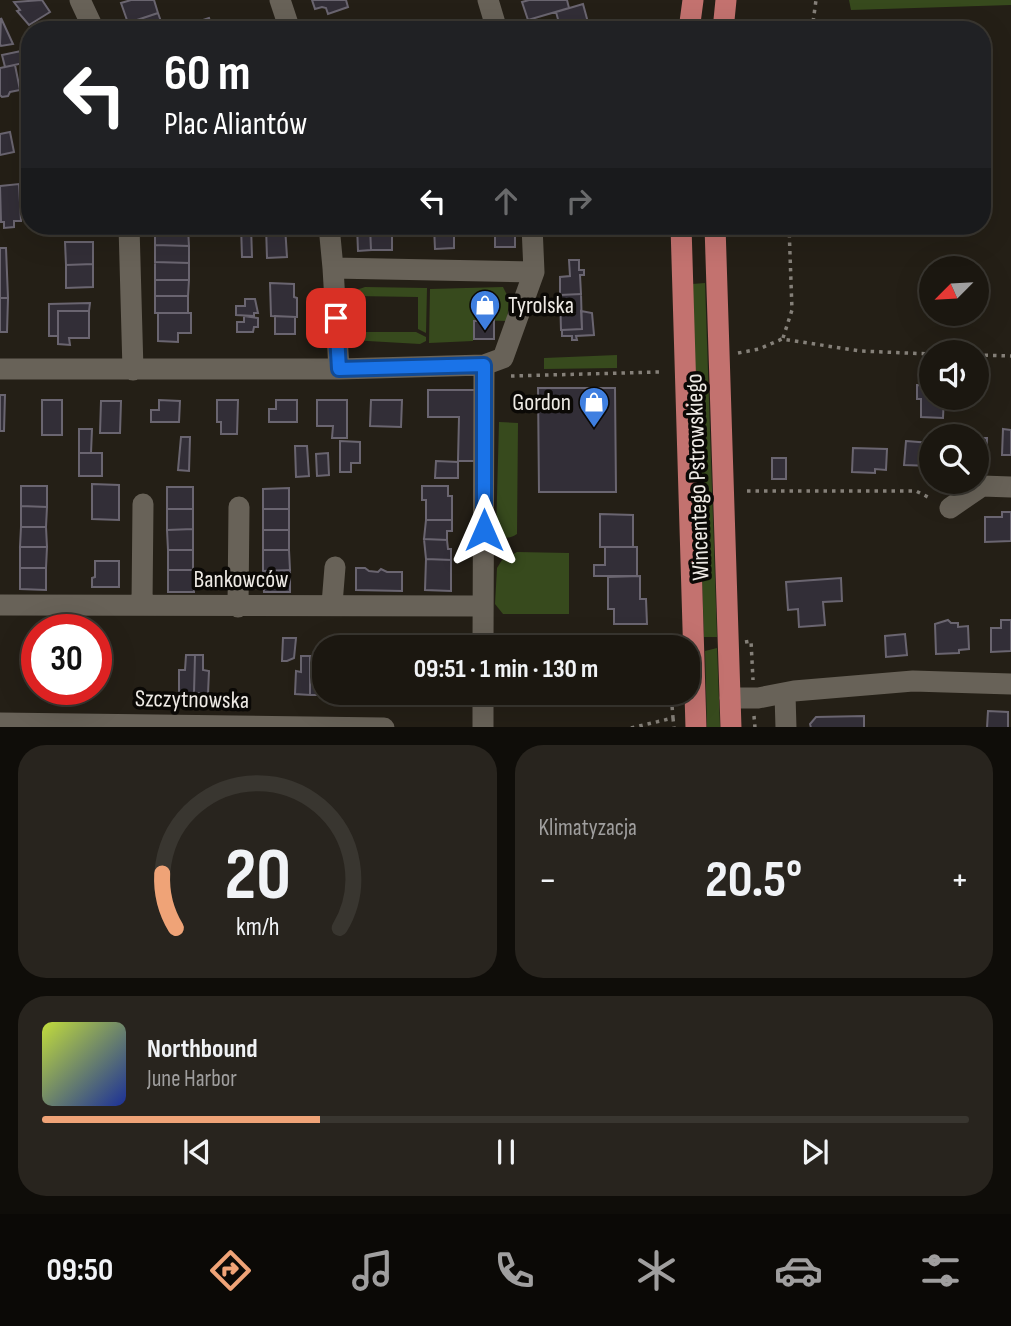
<!DOCTYPE html>
<html lang="pl">
<meta charset="utf-8">
<style>
:root{--surface:#1b1710;--page:#28241e;--text:#f1f3f6;--muted:#a09f9f;--line:#393630;--accent:#efa377}
body{margin:0;font-family:"Sofia Sans Condensed",sans-serif;background:var(--page);color:var(--text);height:100vh;display:flex;flex-direction:column;font-size:26px;white-space:nowrap}
*{box-sizing:border-box;margin:0}
p{font-size:23px;color:var(--muted)}
.icon{flex:none;width:38px;height:38px;fill:none;stroke:currentColor;stroke-width:2;stroke-linecap:round;stroke-linejoin:round}
.map{position:relative;height:727px;overflow:hidden}
.drawer{display:flex;flex-direction:column;gap:18px;padding:18px;background:#0f0d09;flex:1}
.drawer>*{flex:none}
.guide{position:absolute;left:21px;top:21px;width:970px;height:214px;border-radius:28px;box-shadow:0 7px 28px #0002,0 0 0 2px var(--line);background:#202124;color:#fff;overflow:hidden}
.needle{width:46px;rotate:246deg}
.buttons{position:absolute;left:919px;top:256px;display:grid;gap:14px}
.buttons a{display:grid;place-items:center;width:70px;height:70px;border-radius:50%;background:var(--surface);box-shadow:0 7px 28px #0002,0 0 0 2px var(--line);font-size:35px}
.speed{position:absolute;left:21px;top:614px;display:flex;gap:14px;font-size:35px;font-weight:700;text-align:center}
.speed>*{display:grid;place-content:center;width:91px;height:91px;border-radius:50%;background:var(--surface);box-shadow:0 7px 28px #0002,0 0 0 2px var(--line);line-height:1}
.speed .limit{border:10px solid #d22;background:#fff;color:#111}
.pin{position:absolute;display:grid;place-items:center;width:60px;height:60px;color:#fff;margin:-30px;border-radius:14px;box-shadow:0 4px 10px #0006}
.me{position:absolute;width:77px;margin:-38px;rotate:0deg;stroke-linejoin:round;filter:drop-shadow(0 0 5px #0008)}
.turn{display:flex;align-items:center;gap:24px;height:147px;padding:0 28px;font-size:32px}
.turn .icon{width:91px;height:91px;stroke-width:2.5}
.turn b{display:block;font-size:49px;line-height:60px}
.lanes{display:flex;align-items:center;height:66px;padding:0 28px;background:#0003;justify-content:center;gap:35px;direction:ltr}
.lanes .off{opacity:.35}
.big{font-size:52px;font-weight:700;line-height:1.1}
.drawer .tile{flex:1;display:flex;flex-direction:column;justify-content:center;gap:10px;min-width:0;padding:0 24px;border-radius:28px;background:var(--page)}
.drawer .dial{align-items:center;gap:0}
.dial svg{height:182px;overflow:visible;fill:none;stroke:var(--line);stroke-width:7;stroke-linecap:round;text-anchor:middle}
.dial text{fill:var(--text);stroke:none}
.song{display:flex;align-items:center;gap:21px}
.cover{width:84px;height:84px;border-radius:10px;background:linear-gradient(135deg,hsl(70 70% 55%),hsl(230 70% 35%))}
.played{height:7px;border-radius:4px;background:linear-gradient(90deg,var(--accent) 30%,var(--line) 30%)}
.keys{display:flex;justify-content:space-around;direction:ltr}
.heat{display:flex;justify-content:space-between;align-items:center;font-size:38px;direction:ltr}
.drawer .tiles{flex:1;display:grid;gap:18px;grid-template-columns:1fr 1fr}
.tile:last-child{grid-column:span 2}
.trip{position:absolute;left:312px;top:635px;width:388px;height:70px;border-radius:28px;background:var(--surface);box-shadow:0 7px 28px #0002,0 0 0 2px var(--line);font-weight:700;line-height:70px;text-align:center}
.tab-bar{display:flex;height:112px;justify-content:space-around;align-items:center;background:#0b0906;color:var(--muted)}
.tab-bar .icon{width:49px;height:49px}
.tab-bar .current{color:var(--accent)}
.tab-bar b{font-size:32px;color:var(--text)}
.map>svg:first-child{display:block}
.green{fill:#374a1d}
.building{fill:#322e37;stroke:#6a6570;stroke-width:2}
.lines{fill:none;stroke-linecap:round;stroke-linejoin:round}
.path{stroke:#858079;stroke-width:3.5;stroke-dasharray:3.5 5;stroke-linecap:butt}
.minor{stroke:#686258;stroke-width:21}
.major{stroke:#c3726f;stroke-width:21}
.route-casing{stroke:#114b97;stroke-width:18}
.route{stroke:#1a73e8;stroke-width:12}
.labels{text-anchor:middle;stroke-width:7;stroke-linejoin:round;paint-order:stroke}
.poi-label{font-size:24px;fill:#eeeae5;stroke:#0b0906;text-anchor:start}
.street-label{font-size:24px;fill:#eeeae5;stroke:#0b0906}
</style>
<div class="map">
<svg width="1011" height="728" viewBox="0 0 1011 728">
<rect width="100%" height="100%" fill="#241f16"/>
<path class="green" d="M849,0H1011V5L851,10Z
M705,283L717,637H704L692,284Z
M365,287L427,288L426,333L418,329V297L355,296V332H416L426,337V341L420,344L350,340C345,329 342,305 350,295C354,290 359,289 365,287Z
M503,287L509,299L507,321L473,320V341L429,343L430,289Z
M617,355V368L544,369V358Z
M499,422L518,423L517,534C509,539 504,539 496,534Z
M517,552L569,553V614H503L495,604L497,568L502,560Z
M717,648L720,727H707L705,651Z"/>
<path class="building" d="M42,0L50,12L29,25L17,11L20,10L14,2Z
M131,0H154L158,13L128,23L121,3Z
M312,0H346L348,7L328,14L326,8L322,7L315,9Z
M529,0H567L569,8L528,20L522,2Z
M583,4L589,26L574,30H561L556,12Z
M158,13L164,30H130L128,23Z
M1,18L13,44L1,46L0,44Z
M209,18L213,30H199L197,22Z
M26,50L28,62L5,67L2,55Z
M15,65L20,90L10,92L8,96L2,97L0,95V68Z
M10,132L14,152L0,155V134Z
M19,184L21,221H14V227L4,228V222H1L0,186Z
M241,226H251L252,257H242Z
M266,226H285L287,257L267,258Z
M357,226H370L371,250L358,251Z
M370,226L392,227V250H371Z
M439,226H454V248L435,249L434,227Z
M495,226H515V247H495Z
M571,226H600L601,235L572,236Z
M155,228H188L189,246L155,245Z
M65,242H93V264L66,265Z
M155,245L189,246V263L155,262Z
M0,248H6L8,298H0Z
M569,260H579V270H584V275H580L581,294L560,295V277L570,276Z
M155,262L189,263V280H155Z
M93,264V287L66,288V265Z
M155,280H189L188,296H155Z
M270,283L294,284V297L297,298V317L271,316Z
M581,294L582,329L561,330L560,295Z
M155,296H188V313H155Z
M0,298H8L7,332H0Z
M245,299H255L258,313H254V316L236,315V306H245Z
M90,303L89,311H58V336H49V304Z
M58,311H89V338H69L70,345L58,344Z
M581,311L592,313L594,335L576,336L577,340H572V336H562V330L582,329Z
M158,313H191V333H178V342L158,341Z
M244,316L258,318V327H254L253,332H237V322H244Z
M275,316L295,317V334H275Z
M494,320V339H474V321Z
M917,385L931,386V397H944L943,418L921,417V399H917Z
M538,388H615L616,492H539Z
M428,390H478L476,461H458L459,417H428Z
M0,395H5L4,431H0Z
M42,400H62V435H42Z
M159,400L180,401L179,422H151V410H159Z
M217,400H238L237,434H221V422H217Z
M276,400H297V422H269V409H276Z
M317,400H347V438H332L333,426H317Z
M371,400H402L401,427L370,426Z
M101,401H121L120,433H100Z
M79,429H92L91,453H79Z
M1003,429L1011,430V455H1002Z
M181,437H190L189,471L178,470Z
M976,438H987L986,462H976Z
M340,441L360,442V463H351V472H340Z
M906,441L931,443V466L904,465Z
M295,446H307L309,476L296,477Z
M853,448L887,449L886,470L875,469V473L852,472Z
M79,453H102V476H79Z
M328,453L329,475L317,476L316,454Z
M772,458H786V479H772Z
M436,461L458,462V478H435Z
M92,484L119,485V520L92,519Z
M21,486H47V507L21,506Z
M422,486H448V496H452V520H426V500H422Z
M167,487H193V509H167Z
M289,488V509H263V489Z
M21,506L47,507L46,527H21Z
M167,509H193V529L167,530Z
M263,509H289V530H263Z
M1002,512H1011V541L985,542V517H1002Z
M600,514L633,515V547H600Z
M426,520H452V531H447V540L424,539Z
M21,527H46L47,547H20Z
M193,529V550H168L167,530Z
M263,530H289V550H263Z
M424,539L447,540L448,549H451V560L426,559Z
M20,547H47L46,568H20Z
M605,547H637V576H594V565H605Z
M168,550H193V570H168Z
M263,550H289L290,570L263,571Z
M426,559L451,560V591L425,590Z
M95,561H119V587H92V578L95,577Z
M20,568H46V590L20,589Z
M356,568H365L369,571L378,572L381,569L387,572H402V591L356,590Z
M168,570H193L194,592H168Z
M290,570V592H264L263,571Z
M640,576V599H646L647,624H614V609H608V577Z
M841,578L842,601L823,602L825,625L799,627L798,609L788,610L786,582Z
M948,620L951,623H958V627L968,626L969,649L959,650V653L936,654L935,624Z
M1001,620H1011V651L991,652V628H1001Z
M905,634L907,655L886,657L885,636Z
M283,638H296L294,658L287,661H282Z
M186,655H195L194,693H179V670H185Z
M195,655H203V670L209,671L208,694L194,693Z
M301,656H310V695L295,694L296,671L301,672Z
M310,656H319V672H324L325,695H310Z
M528,693H559V698L528,697Z
M620,693H652L653,703L621,706Z
M988,711L1008,712V728H987Z
M864,716V728H811L810,724L816,717Z"/>
<g class="lines">
<path class="path" d="M812,30L816,0
M783,338L792,310L789,226
M738,353L759,349L782,339L860,351L931,354
M976,355L1011,356
M511,376L660,372
M747,491H916L932,499
M745,642L751,641L753,680
M754,716L755,728
M673,718L674,728
M631,728L673,718L671,693"/>
<path class="minor" d="M80,0L94,30
M280,0L290,30
M488,0L497,30
M129,226L133,370
M329,226L333,268
M532,226L534,272
M0,369H339L484,365L503,358L534,272L333,268L339,369
M950,508L982,486L1011,487
M332,604L335,567
M0,605L483,606
M142,605L143,504
M238,607L239,507
M483,648L484,365
M483,693V728
M785,694L786,728
M730,698H758L794,691L913,681L1011,684
M0,723L384,728"/>
<path class="major" d="M689,30L693,0
M723,30L726,0
M681,226L696,728
M715,226L731,728"/>
</g>
<g class="lines">
<g class="route-casing">
<path id="route" d="M336,318L339,369L484,365V530"/>
</g>
<use href="#route" class="route"/>
</g>
<defs>
<g id="shop-pin" transform="scale(1.575)"><path d="M0 17L-7.5 6A9.5 9.5 0 1 1 7.5 6Z" fill="#3f7fe0" stroke="#0b0906"/><path d="M-5-2.5h2.3a2.7 3.5 0 0 1 5.4 0H5L5.5 6h-11ZM-1.5-2.5h3a1.5 2.3 0 0 0-3 0Z" fill="#fff"/></g>
</defs>
<g fill-rule="evenodd">
<use href="#shop-pin" x="485" y="305"/>
<use href="#shop-pin" x="594" y="402"/>
</g>
<g class="labels">
<g class="poi-label">
<text x="508" y="313">Tyrolska</text>
<text x="571" y="410" text-anchor="end">Gordon</text>
</g>
<g class="street-label">
<text transform="translate(697 477) rotate(-92)" y="8">Wincentego Pstrowskiego</text>
<text x="241" y="587">Bankowców</text>
<text transform="translate(192 699) rotate(1)" y="8">Szczytnowska</text>
</g>
</g>
</svg>
<div class="buttons">
<a><svg class="needle" viewBox="-14 -14 28 28"><path d="M0-13l5 13h-10z" fill="#e53935"/><path d="M0 13l5-13h-10z" fill="#a09f9f"/></svg></a>
<a><svg class="icon" aria-label="sound" viewBox="0 0 24 24"><path d="M4 9h4l5-4v14l-5-4H4zM17 9q2 3 0 6"/></svg></a>
<a><svg class="icon" aria-label="search" viewBox="0 0 24 24"><circle cx="10" cy="10" r="6"/><path d="M15 15l6 6"/></svg></a>
</div>
<div class="speed"><div class="limit">30</div></div>
<div class="pin" style="left:336px;top:318px;background:#d93025"><svg class="icon" aria-label="arrive" viewBox="0 0 24 24"><path d="M6 21V4h12l-3 4 3 4H6"/></svg></div>
<svg class="me" style="left:484px;top:530px" viewBox="-20 -20 40 40"><path d="M0-17L14 15 0 8-14 15z" fill="#1a73e8" stroke="#fff" stroke-width="4"/></svg>
<div class="trip">09:51 · 1 min · 130 m</div>
<div class="guide">
<div class="turn"><svg class="icon" aria-label="left" viewBox="0 0 24 24"><path d="M17 20v-9H6M10 6l-5 5 5 5"/></svg><div><b>60 m</b>Plac Aliantów</div></div>
<div class="lanes"><svg class="icon" aria-label="left" viewBox="0 0 24 24"><path d="M17 20v-9H6M10 6l-5 5 5 5"/></svg><svg class="icon off" aria-label="ahead" viewBox="0 0 24 24"><path d="M12 20V5M6 11l6-6 6 6"/></svg><svg class="icon off" aria-label="right" viewBox="0 0 24 24"><path d="M7 20v-9h11M14 6l5 5-5 5"/></svg></div>
</div>
</div>
<section class="drawer">
<div class="tiles">
<div class="tile dial"><svg viewBox="0 0 100 80">
<path d="M14 69A42 42 0 1 1 86 69"/>
<path d="M14 69A42 42 0 0 1 8 45" stroke="#efa377"/>
<text x="50" y="56" font-size="32" font-weight="700">20</text>
<text x="50" y="72" font-size="11">km/h</text>
</svg></div>
<div class="tile"><p>Klimatyzacja</p>
<div class="heat"><a>−</a><b class="big">20.5°</b><a>+</a></div>
</div>
<div class="tile">
<div class="song"><i class="cover"></i><div><b>Northbound</b><p>June Harbor</p></div></div>
<div class="played"></div>
<div class="keys"><svg class="icon" aria-label="previous" viewBox="0 0 24 24"><path d="M18 5L8 12l10 7zM5 5v14"/></svg><svg class="icon" aria-label="pause" viewBox="0 0 24 24"><path d="M8 5v14M16 5v14"/></svg><svg class="icon" aria-label="next" viewBox="0 0 24 24"><path d="M6 5l10 7-10 7zM19 5v14"/></svg></div>
</div>
</div>
</section>
<nav class="tab-bar">
<b>09:50</b>
<svg class="icon current" aria-label="directions" viewBox="0 0 24 24"><path d="M12 3l9 9-9 9-9-9zM9 14v-3h6M13 9l2 2-2 2"/></svg>
<svg class="icon" aria-label="music" viewBox="0 0 24 24"><path d="M9 18V5l10-2v13"/><circle cx="6" cy="18" r="3"/><circle cx="16" cy="16" r="3"/></svg>
<svg class="icon" aria-label="phone" viewBox="0 0 24 24"><path d="M5 4h4l2 5-3 2q2 4 5 5l2-3 5 2v4C11 20 4 13 5 4z"/></svg>
<svg class="icon" aria-label="climate" viewBox="0 0 24 24"><path d="M12 3v18M4 7l16 10M4 17L20 7"/></svg>
<svg class="icon" aria-label="car" viewBox="0 0 24 24"><path d="M5 17H2v-5l4-1 3-4h7l3 4 3 1v5h-3M9 17h6M6 11h13"/><circle cx="7" cy="17" r="2"/><circle cx="17" cy="17" r="2"/></svg>
<svg class="icon" aria-label="filters" viewBox="0 0 24 24"><path d="M4 7h16M4 17h16"/><circle cx="9" cy="7" r="2"/><circle cx="15" cy="17" r="2"/></svg>
</nav>
